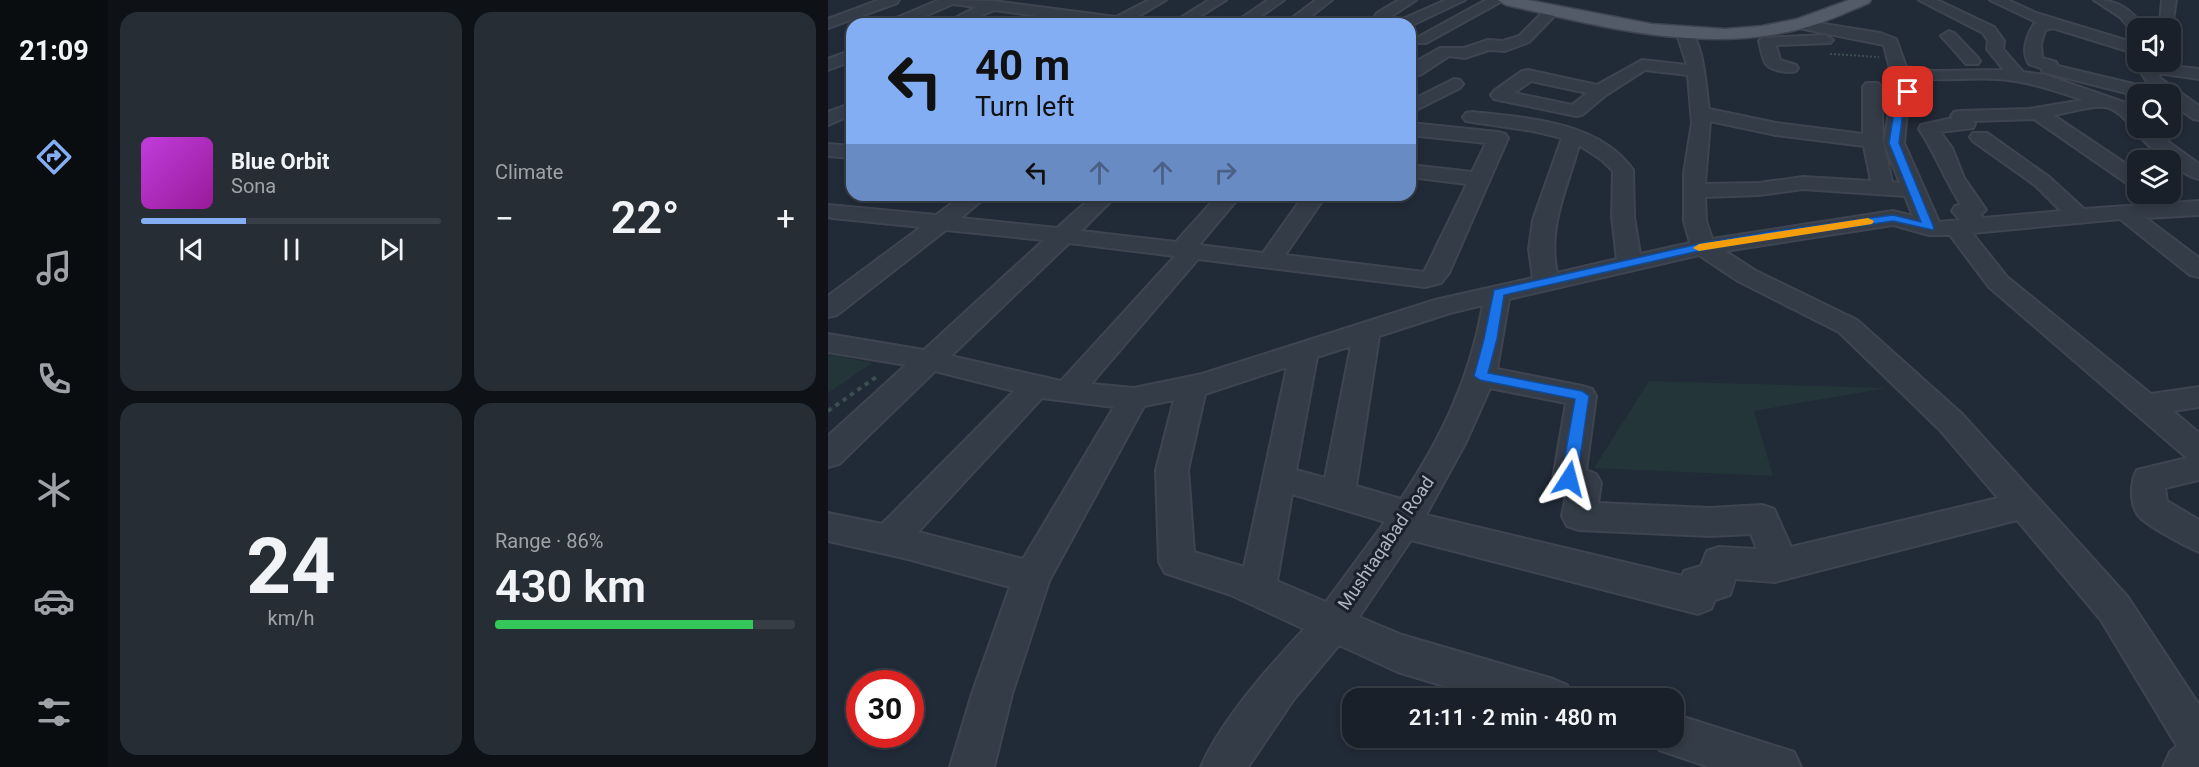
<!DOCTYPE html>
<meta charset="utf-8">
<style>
:root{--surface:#192029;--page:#262d35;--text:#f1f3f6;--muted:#9fa3a8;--line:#373e46;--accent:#84aef4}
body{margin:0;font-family:Roboto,sans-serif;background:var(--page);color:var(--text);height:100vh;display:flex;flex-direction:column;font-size:22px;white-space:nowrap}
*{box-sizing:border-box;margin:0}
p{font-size:20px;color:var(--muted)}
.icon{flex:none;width:33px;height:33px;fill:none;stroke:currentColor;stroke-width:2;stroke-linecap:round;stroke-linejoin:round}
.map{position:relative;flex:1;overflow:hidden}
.drawer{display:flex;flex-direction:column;gap:12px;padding:12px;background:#0e1217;width:720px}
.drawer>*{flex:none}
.guide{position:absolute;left:18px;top:18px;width:570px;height:183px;border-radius:18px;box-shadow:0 3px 9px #0003,0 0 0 2px var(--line);background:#84aef4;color:#111;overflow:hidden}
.controls{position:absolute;left:1299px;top:18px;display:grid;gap:12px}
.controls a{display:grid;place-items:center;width:54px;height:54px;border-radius:12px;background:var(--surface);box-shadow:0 3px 9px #0003,0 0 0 2px var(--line);font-size:30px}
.speed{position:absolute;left:18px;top:670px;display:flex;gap:12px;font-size:30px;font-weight:700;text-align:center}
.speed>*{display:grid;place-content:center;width:78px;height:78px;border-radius:50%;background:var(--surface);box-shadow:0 3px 9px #0003,0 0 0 2px var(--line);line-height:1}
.speed .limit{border:9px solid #d22;background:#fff;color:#111}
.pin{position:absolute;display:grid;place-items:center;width:51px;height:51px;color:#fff;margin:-26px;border-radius:12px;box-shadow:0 3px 9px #0006}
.me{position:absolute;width:66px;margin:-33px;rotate:9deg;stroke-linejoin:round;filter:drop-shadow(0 0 4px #0008)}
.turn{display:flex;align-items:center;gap:21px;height:126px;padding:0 30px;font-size:27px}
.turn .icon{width:78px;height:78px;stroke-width:2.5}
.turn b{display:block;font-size:42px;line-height:51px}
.lanes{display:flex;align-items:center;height:57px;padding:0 30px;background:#0003;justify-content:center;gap:30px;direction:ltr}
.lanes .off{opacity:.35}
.big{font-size:45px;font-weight:600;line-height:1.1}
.drawer .card{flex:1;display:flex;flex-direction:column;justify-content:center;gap:9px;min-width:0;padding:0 21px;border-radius:18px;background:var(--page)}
.drawer .dial{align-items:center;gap:0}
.dial b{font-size:78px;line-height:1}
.song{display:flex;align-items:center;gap:18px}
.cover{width:72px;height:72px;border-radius:9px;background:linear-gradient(135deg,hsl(290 70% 55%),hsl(300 70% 35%))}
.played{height:6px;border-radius:3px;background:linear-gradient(90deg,var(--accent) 35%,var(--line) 35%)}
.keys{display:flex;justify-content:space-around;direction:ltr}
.heat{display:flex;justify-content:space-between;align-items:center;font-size:33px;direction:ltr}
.charge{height:9px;border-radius:4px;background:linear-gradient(90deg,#34c759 86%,var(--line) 0)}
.drawer .tiles{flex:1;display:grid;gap:12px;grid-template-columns:repeat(2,1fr)}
.trip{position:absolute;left:514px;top:688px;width:342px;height:60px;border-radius:18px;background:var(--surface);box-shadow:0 3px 9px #0003,0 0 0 2px var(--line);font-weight:600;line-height:60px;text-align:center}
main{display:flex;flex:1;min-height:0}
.menu{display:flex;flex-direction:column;width:108px;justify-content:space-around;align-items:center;background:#0a0d10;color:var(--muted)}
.menu .icon{width:42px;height:42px}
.menu .selected{color:var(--accent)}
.menu b{font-size:27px;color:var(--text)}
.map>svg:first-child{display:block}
.green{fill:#233538}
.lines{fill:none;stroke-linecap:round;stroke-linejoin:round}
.minor-casing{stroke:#3e4551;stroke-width:4}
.major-casing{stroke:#3e4551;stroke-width:3}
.path-far1{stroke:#3b4e50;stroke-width:2;stroke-dasharray:2 2;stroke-linecap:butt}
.path{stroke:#3b4e50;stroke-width:4;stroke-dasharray:4.5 4.5;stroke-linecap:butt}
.minor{fill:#343c47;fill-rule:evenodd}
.major{fill:#525b67;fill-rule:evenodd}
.route{fill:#1a73e8;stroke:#114b97;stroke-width:1.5}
.slow{fill:#f59e0b}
.labels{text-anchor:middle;stroke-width:6;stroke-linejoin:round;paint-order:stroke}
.near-street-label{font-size:18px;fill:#afb7c4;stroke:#1a212c}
</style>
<main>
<nav class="menu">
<b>21:09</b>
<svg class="icon selected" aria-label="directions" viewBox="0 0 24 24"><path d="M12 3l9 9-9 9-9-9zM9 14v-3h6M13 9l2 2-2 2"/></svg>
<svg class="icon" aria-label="music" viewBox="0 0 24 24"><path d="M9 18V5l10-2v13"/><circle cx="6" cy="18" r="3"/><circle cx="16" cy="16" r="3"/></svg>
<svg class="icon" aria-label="phone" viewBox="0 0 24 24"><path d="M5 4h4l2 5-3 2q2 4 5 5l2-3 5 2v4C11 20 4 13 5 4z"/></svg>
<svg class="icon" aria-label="climate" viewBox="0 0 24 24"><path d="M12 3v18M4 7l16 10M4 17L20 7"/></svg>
<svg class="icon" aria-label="car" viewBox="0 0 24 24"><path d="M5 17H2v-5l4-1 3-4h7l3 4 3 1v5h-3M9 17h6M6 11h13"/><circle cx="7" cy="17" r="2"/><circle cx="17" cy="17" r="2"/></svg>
<svg class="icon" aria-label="filters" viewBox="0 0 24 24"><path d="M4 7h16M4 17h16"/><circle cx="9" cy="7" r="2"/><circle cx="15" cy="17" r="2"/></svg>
</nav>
<section class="drawer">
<div class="tiles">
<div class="card">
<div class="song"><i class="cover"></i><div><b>Blue Orbit</b><p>Sona</p></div></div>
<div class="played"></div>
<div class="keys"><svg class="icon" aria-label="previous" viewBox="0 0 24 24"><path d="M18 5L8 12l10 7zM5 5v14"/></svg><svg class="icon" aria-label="pause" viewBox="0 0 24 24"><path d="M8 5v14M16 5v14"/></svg><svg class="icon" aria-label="next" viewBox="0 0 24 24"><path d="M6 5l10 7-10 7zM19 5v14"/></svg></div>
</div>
<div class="card"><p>Climate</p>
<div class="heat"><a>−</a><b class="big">22°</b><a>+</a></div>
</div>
<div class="card dial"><b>24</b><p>km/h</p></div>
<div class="card"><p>Range · 86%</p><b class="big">430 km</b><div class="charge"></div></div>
</div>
</section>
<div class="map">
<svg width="1371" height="767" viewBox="0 0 1371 767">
<rect width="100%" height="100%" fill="#212a37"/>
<path class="green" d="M0,354L44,363L0,393Z
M821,381L1059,388L926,411L945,476L766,468Z"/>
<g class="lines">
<g class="minor-casing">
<path id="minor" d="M51,0H71L69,3L0,28V19Z
M111,0L165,1L288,17L321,0H338L297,24H272L166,10L135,24H116L148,7L125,4L79,24H59L61,21Z
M381,0H398L360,24H343Z
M440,0H456L422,24H405Z
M488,0H504L473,24H456Z
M571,0H588L559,19H549L547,16L549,13Z
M618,0H637L582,26V24H568L570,21Z
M658,0H676L598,43H588L585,40Z
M1091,0H1109L1166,27L1176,41L1175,49L1195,72L1217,75L1301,104L1310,112V128H1325L1342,143L1371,164V179C1353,175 1320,147 1308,132C1302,124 1290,109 1277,107C1264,105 1239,113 1225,115L1310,172V188L1303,186L1206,119L1145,121L1147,124L1145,128L1112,132L1124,148L1136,178L1158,210L1152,215L1156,218L1233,211L1207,185L1145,141L1142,137L1145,133H1159L1221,177L1256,209L1371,201V215L1318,218L1371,258V277L1362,275L1292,219L1144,233L1179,277L1323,394L1371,387V407L1345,411L1371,433V480L1337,488L1339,501L1371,520V552C1359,547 1317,525 1310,515C1302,504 1302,482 1309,470L1359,458L1161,287L1122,235H1101L1065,225L897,251L928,271L1029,320L1134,414L1299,596L1371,705V767H1335L1342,752L1349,746L1273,620L1189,520L947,582L907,579L902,595L887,600L883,609L870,614L583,540L531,617L574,635L725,679L739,685L745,699H659L570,672L511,645L466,699L420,767H373C393,720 441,667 476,629L403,595L337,573L331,562L328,470L346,400L316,406L221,581L184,694L166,767H122L144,694L182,587L80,559L0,541V513L54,524L186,391L107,371L11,464L0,467V436L78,365L0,352V334L96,350L216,240L118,230L9,315L0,317V296L93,227L4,218L0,217V205L108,215L135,195H160L133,218L229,228L266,195H289L253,231L348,242L390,195H413L371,245L435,253L476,195H498L457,255L596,272L639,184L582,177V165L644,172L658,143L582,135V123L670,132L677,134L680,138L621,273L613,283L597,287L370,259L263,384L306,388L374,374L607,300L705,278L701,249L705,220L734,138L705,131L638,121L635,117L638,113L644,112C698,118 771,121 805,170L806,217L812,254L862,243L856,221V173L864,123L860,75L817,70L778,95L754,115L748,116L666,99L663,95L666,91L694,71L700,70L769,85L814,60L859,65L849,34L857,29C876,34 878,92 881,109L948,123L1035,134V87L1038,83H1050L1053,87L1055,141L1064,182L1072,183L1056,143L1061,112L1071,92L1064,77L1056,45L971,28L964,24L971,20L1052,33L1068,39L1078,67L1106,71L1176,70L1159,49L1160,41L1155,33ZM1081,77C1110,82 1139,77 1169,79C1199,81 1226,90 1255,100L1201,109L1132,111L1126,112L1123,116L1125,118L1093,125L1091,129C1107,153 1117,180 1133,205L1127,206L1124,211L1132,220L1111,222L1076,143L1079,112L1089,92ZM703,81L759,93L744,105L686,93ZM882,121L948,135L1036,146L1043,181L975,177L931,183L877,184ZM751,145L774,160L785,171L784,217L789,259L729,273C719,227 739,189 751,145ZM975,189L1077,196L1085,216L1065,211L884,239L878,221L877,197L931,195ZM241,243L347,256L233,381L123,356ZM871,255L910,281L1011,332L1112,430L1170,498L963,547L946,509L934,505L882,508L770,503L773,483L768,474L758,470L768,396L764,389L754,386L669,369L681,299ZM655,305C642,379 614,437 573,499L528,486L551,336L622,313ZM523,346L497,478L468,470L489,357ZM459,367L416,567L366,552L360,470L377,394ZM662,388L738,403L725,479L730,488L739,491L734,516L739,526L751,530L882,536L923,534L929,549L891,547L879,551L873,566L856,571L854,576L598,515L638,442ZM214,398L286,407L195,559L90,532ZM464,494L557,522L498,602L449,581Z
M1162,0H1180L1208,13L1310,44L1309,54L1225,28L1217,30L1213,44L1214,58L1228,62L1230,66L1322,88L1325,92L1323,94L1310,96L1215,72L1213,68L1201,64C1193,51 1198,37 1206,24L1210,23Z
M1266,0C1291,0 1302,9 1317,28H1310V33L1305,32L1292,17Z
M1334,0H1348L1344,26H1334L1332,23Z
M725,6L732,10L701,42L677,51L661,50L637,58L621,56L592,75H582V65L612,48H636L660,40L675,41L691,36L720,7Z
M1121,31L1126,33L1150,58L1152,61L1150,64H1138L1116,39L1113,36Z
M997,35L1005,40L1002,43L948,45L952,60L968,65L970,68L968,71C961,73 944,71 939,65C934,61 933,47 931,41L934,38Z
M24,50V61L0,70V59Z
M1310,59V62L1371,69V79L1330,73L1333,79L1371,106V120L1365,119L1342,102V94C1323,94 1316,77 1307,62Z
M626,79L632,80L635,84L632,88L582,113V101Z
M24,103V115L0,125V112Z
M0,144L24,146V158L0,156Z
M846,714L966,752L973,767H881L831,750L826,738H846Z"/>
</g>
<g class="major-casing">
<path id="major" d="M670,0H700L824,24L897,29L934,26L969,19L1021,0H1043L1041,3C1019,12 999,22 976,28C877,55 775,27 678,5Z"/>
</g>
<path class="path-far1" d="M1002,54L1051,57"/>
<path class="path" d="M0,411L51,375"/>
<use href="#minor" class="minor"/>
<use href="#major" class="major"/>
</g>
<path class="route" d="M1077,90L1084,92L1075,112L1071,143L1106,228L1105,230L1065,221L940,239L875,250L676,295L669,339L660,373L754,391L761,396L749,479L746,483H735L733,479L747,399L652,380L646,376L656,339L666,290L875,243L940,232L1065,215L1093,222L1061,143L1066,112Z"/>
<path class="slow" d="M1040,218L1046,221L1044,224L871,251L865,248L871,244Z"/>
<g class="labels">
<g class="near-street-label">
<text transform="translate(558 543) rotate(-56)" y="6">Mushtaqabad Road</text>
</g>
</g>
</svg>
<div class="controls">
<a><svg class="icon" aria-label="sound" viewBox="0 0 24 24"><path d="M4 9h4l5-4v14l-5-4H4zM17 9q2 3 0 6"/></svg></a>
<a><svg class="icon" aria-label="search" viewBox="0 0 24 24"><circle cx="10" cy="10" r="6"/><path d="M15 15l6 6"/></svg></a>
<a><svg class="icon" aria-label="layers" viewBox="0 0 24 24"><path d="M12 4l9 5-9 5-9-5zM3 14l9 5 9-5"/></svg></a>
</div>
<div class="speed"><div class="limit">30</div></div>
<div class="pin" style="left:1080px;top:92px;background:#d93025"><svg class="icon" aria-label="arrive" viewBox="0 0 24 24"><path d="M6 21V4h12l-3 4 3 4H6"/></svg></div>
<svg class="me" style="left:741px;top:479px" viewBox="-20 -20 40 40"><path d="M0-17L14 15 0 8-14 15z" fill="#1a73e8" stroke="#fff" stroke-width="4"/></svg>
<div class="trip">21:11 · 2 min · 480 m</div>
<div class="guide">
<div class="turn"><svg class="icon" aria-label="left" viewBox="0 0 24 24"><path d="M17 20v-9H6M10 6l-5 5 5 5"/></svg><div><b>40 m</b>Turn left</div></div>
<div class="lanes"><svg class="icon" aria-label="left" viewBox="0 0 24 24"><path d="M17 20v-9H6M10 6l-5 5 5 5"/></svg><svg class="icon off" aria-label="ahead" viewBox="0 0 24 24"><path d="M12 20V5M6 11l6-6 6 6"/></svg><svg class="icon off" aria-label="ahead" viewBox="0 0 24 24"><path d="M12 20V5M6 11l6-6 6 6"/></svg><svg class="icon off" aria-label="right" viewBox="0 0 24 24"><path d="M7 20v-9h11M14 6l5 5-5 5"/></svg></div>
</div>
</div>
</main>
